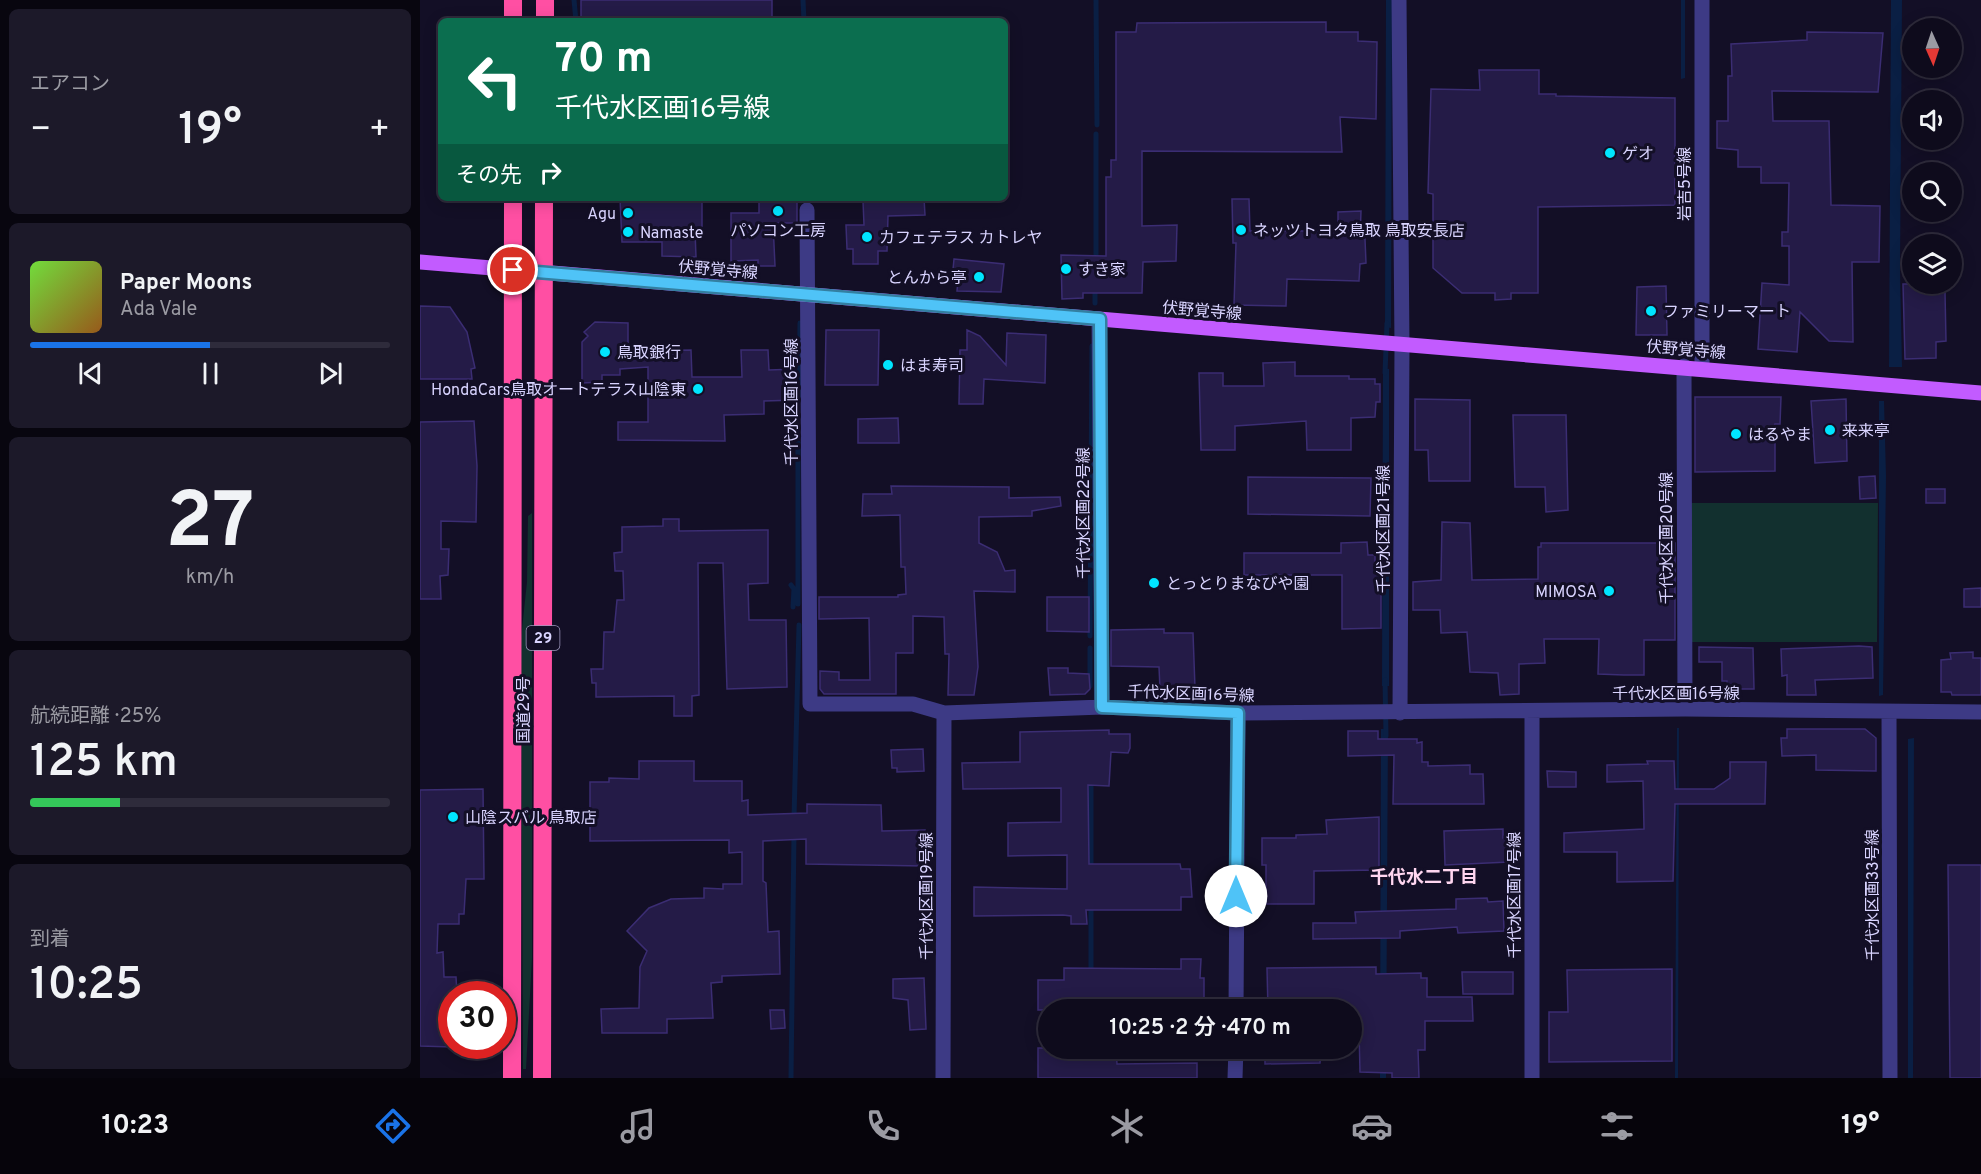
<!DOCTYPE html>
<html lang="ja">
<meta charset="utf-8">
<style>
:root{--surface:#0e0b1c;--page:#1c1929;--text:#f1f3f6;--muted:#9b9ba3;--line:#2e2b3b;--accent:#1a73e8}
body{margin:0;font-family:Overpass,"Noto Sans JP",sans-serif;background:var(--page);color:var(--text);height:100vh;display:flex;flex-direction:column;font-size:22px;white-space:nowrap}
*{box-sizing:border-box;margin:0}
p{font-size:20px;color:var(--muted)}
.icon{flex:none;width:33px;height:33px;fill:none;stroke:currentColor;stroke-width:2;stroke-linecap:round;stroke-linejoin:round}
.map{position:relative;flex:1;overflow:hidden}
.sheet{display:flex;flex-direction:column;gap:9px;padding:9px;background:#08060f;width:420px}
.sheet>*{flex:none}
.banner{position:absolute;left:18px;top:18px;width:570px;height:183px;border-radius:9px;box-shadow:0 3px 15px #0003,0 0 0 2px var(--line);background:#0b6e4f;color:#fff;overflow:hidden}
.needle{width:39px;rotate:177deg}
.fabs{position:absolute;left:1482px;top:18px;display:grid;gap:12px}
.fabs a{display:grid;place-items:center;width:60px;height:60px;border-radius:50%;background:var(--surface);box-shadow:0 3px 15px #0003,0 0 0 2px var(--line);font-size:30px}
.speed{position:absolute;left:18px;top:981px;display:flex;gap:12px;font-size:30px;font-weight:700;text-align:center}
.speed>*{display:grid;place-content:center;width:78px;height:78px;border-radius:50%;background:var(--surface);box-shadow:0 3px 15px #0003,0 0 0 2px var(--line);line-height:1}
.speed .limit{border:9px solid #d22;background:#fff;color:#111}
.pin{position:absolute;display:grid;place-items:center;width:51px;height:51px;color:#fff;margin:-26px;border:3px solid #fff;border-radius:50%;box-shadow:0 2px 6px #0007}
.me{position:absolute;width:66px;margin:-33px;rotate:0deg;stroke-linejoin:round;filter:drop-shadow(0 0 4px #0008)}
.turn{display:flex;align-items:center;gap:21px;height:126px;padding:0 18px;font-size:27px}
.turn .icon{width:78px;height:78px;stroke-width:2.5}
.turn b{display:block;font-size:42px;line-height:51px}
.then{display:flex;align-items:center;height:57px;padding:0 18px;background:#0003;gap:12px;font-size:22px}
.big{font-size:45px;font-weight:600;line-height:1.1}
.sheet .card{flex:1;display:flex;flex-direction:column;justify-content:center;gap:9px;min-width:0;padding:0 21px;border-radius:9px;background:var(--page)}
.sheet .dial{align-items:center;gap:0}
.dial b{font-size:78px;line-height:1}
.song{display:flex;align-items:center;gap:18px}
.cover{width:72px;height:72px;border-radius:9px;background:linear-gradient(135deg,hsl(100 70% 55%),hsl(30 70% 35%))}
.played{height:6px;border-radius:3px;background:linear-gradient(90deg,var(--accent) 50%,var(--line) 50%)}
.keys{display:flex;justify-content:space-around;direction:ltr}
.heat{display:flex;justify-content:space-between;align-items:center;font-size:33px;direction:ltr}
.charge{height:9px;border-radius:4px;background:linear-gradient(90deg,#34c759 25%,var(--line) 0)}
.trip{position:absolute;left:618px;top:999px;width:324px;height:60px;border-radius:30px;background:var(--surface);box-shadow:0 3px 15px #0003,0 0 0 2px var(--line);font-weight:600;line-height:60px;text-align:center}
.menu{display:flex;height:96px;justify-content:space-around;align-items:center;background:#06040b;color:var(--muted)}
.menu .icon{width:42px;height:42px}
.menu .current{color:var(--accent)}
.menu b{font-size:27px;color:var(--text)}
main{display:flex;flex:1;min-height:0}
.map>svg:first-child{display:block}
.green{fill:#12302f}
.water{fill:#0a1f44}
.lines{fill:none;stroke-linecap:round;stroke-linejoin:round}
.stream{stroke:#0a1f44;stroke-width:5}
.building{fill:#241b47;stroke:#3b2d73;stroke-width:1.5}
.minor{stroke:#3d3a85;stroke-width:15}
.major{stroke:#c25bff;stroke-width:15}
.highway{stroke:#ff4fa3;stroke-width:18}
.route-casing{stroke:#337fa1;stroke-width:15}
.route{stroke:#4fc3f7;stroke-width:10}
.poi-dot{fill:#00e5ff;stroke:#130f26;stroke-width:2}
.labels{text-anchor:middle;stroke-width:6;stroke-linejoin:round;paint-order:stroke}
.shield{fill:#130f26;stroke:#9e99be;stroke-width:1.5}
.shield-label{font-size:15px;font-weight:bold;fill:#d9d4ff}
.poi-label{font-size:16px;fill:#d9d4ff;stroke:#130f26;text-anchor:start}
.street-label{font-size:16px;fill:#d9d4ff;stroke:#130f26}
.neighbourhood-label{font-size:18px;font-weight:bold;fill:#ffd6f0;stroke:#130f26}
</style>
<main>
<section class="sheet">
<div class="card"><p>エアコン</p>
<div class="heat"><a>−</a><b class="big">19°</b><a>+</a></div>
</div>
<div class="card">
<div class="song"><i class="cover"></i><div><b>Paper Moons</b><p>Ada Vale</p></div></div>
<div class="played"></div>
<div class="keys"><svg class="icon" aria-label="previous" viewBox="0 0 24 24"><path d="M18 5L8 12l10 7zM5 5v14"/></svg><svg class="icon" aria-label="pause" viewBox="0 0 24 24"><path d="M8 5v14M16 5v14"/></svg><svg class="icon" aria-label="next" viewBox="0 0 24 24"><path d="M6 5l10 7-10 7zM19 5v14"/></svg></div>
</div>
<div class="card dial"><b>27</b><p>km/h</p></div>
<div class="card"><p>航続距離 · 25%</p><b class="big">125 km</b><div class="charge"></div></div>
<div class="card"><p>到着</p><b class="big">10:25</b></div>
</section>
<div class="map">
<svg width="1561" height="1078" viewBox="0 0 1561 1078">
<rect width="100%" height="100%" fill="#130f26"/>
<path class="green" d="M1271,503H1458L1457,642H1270Z
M112,513V958L106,1069H103L101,638L107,582L108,516Z"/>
<path class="water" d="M966,0H972L971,328L965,327Z
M1261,0H1265V78L1261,79Z
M1471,0H1482L1480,269L1482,367H1469Z
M963,369H969V686H962Z
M1459,401H1464L1466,476L1463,695L1459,696Z
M1257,728H1259L1258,1078H1255Z
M961,729H968L966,1078H960Z
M1494,738L1493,1078H1488V739Z"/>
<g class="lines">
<path class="stream" d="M154,0L156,21
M383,0L384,21
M676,0L677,125
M676,134V261
M675,303V286
M965,373L967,323
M379,397L380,323
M371,585L374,589L373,607
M378,604V443
M670,636L672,346
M965,680L966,736
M670,686V648
M671,778V871
M374,818L379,625
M671,973V904
M371,1078L374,833"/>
</g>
<path class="building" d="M161,0H352V21H161Z
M906,22V32H938V41L957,42L956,119L920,117L922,152L722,151V226L757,225L756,261L723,262L722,293H663V298L642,299L641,255L686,256V177H691V160H696V32H716L717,23Z
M1387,32L1463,33L1458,92L1352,91L1353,121H1409L1411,205L1460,206L1459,262H1432L1433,342L1409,341L1380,312L1377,352L1338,349L1342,283L1369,285V246H1362V232H1368L1369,183H1341V167H1318V150L1297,148V121H1308V76H1312L1311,44L1387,40Z
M1059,70H1119V94H1136V96L1255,98V205L1118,207V293H1091V299L1075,300V293H1042L1013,268V194L1008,193L1011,89L1060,90Z
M200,198H282V229L275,230L276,257L242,256V242H202Z
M339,198H377V223H353L355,266H338V260L311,261V213H339Z
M461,198H504L505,215L468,216L467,251H458V264H433V249H427L426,225H444L443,201L461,200Z
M812,199H829L830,231H918V212L941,211L940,239H945L946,263L940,264L939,281L867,279L866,306L814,305L816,243H813Z
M534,259L584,264L581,292L537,291L538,281L532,280Z
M1483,284H1515V292H1525L1526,341L1516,342V358L1485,359Z
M1246,286L1247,335H1216L1217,287Z
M0,306L30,307L47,332L55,368L51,369L52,379H0Z
M175,322L208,323V351L271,350L272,377H322L321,350H348L349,370L376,369L377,400L344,401V414L304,415L305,441L198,440V422H228V367L200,369V375H182V382L162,383V342L168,336L164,332Z
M406,330H459L458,385H405Z
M547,330L560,336L586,365L587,333L626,335L625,383L564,379L563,404H539L540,350H547Z
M875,362V376H929V379H955V384H960V402H956L955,417L931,418V450H887L886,421L815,426V450H781L779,373H803V386H844L843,363Z
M1275,397H1361L1360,424H1355V471L1275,472Z
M995,399L1050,400V481H1009L1008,450H995Z
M1426,399L1427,461L1395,463L1391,401Z
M1093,415H1146L1148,510L1126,512L1125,487H1095Z
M478,418L479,443H438V419Z
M54,421L57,466L56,522L21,521V549H29L28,575L20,576L21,599H0V422Z
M1455,476L1456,498L1440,499L1439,477Z
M828,477L951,478L950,516L828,514Z
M471,486L589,487V498L640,497L641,506L612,511V516L559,517V543L577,552L585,571L595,570V592L554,591L558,667L554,695H528L529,654H525L524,617L493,616V653H476V694H404L400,689V671L419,672V680H450L449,618L399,619V597H478V595L486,594L485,567H481L480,515L442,516L443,494H472Z
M1506,489H1525V503H1506Z
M243,519H259V531L348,530V583L328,584L329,620H366L367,687L307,689L303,563H278L279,695L272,696V716H254V696L176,697V683H172L171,669H183L184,632H194L197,600H204L203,571H195L194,553L202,552V527L243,526Z
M1022,522L1050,523L1052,580L1118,579V547H1121V543H1255V640H1224V675H1204L1178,674L1179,639H1124L1125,663L1099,664V694L1080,695L1078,673L1050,672L1047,632L1021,633L1020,610H993V582L1021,580Z
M947,542L948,555H955V566L961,565V628L922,629V575H824V553H921V543Z
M1561,588V607H1544V589Z
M627,597H669V632L627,631Z
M744,629V633H773L775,688L740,689L739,667L691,666V630Z
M1439,646L1452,647L1453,678L1395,680L1396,695H1367V675L1362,676L1361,649Z
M1279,647L1333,648L1334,689H1307V681H1302V662H1279Z
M1553,652V658H1561V695H1532L1531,692H1521V660L1531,659L1530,653Z
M628,668H648V673L669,674L670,689L665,694L630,695Z
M1367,729H1445L1456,738V771L1396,770V755L1362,756L1361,738H1367Z
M689,730V734H710V748L708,753L691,752L689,786L668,785L669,864H760L761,869H770L772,897H761V910H666L667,924H651V916L643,915L554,916V887L647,889V855L588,856V823L641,822V788L543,789L542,763L600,762V732Z
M928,731H958V739H997V743L1002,742V762H1008V766L1050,765V774H1063L1064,804H973L974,755L928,756Z
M503,749L504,771L477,772V768H472L471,750Z
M219,761H274V781H322V801L328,800V815L387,813V804L461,805L462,831L505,830L504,866L386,864V839L343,841V881L346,883L348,932L359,931L360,974L302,976V982L291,983L293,1018L247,1019V1033H182L181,1009L219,1008L220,967L227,951L207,931L229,908L251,899L284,898V888L303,889V884H322V852L309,853V840L170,841V782H189V778L219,779Z
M1227,761H1254L1255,789H1294L1310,778V762H1346L1345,804H1255L1253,881L1197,882V852H1144V833L1224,829L1223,781L1187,782V765L1228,764Z
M1127,771L1156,772V787H1128Z
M63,789L64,879H46L44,914H39V924H18L17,953L23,952L24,977H36L37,994H32V1047L0,1046V790Z
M959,817V870L894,871V904H846V865H842V838H876V835L907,834L906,820Z
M1083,829V838L1090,837L1089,862L1025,865L1024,831Z
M1528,865H1561V1078H1530Z
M1067,898L1068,902L1083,901L1084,931L1038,933L1037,927L980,931V938L893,939V923H936L935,912L1036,909V899Z
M761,959H781L780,978H784V1010H618V980H644V968L761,969Z
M956,967V974L1001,973V978H1007V997H1052L1053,1021H1005V1050H998L999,1078H972V1073L940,1072L939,1030H932V1010H848L847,968Z
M1252,969V1061L1129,1062V1012H1148L1147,970Z
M1042,972H1093V994H1043Z
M504,978L506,1029L490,1030L488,1000L473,998V979Z
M350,1010H364L365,1028L351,1029Z
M618,1048H696L697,1064L777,1063V1078H618Z
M845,1048H901L900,1063L845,1064Z"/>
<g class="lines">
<path class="minor" d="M979,0L982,345L980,713
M1282,0V368
M387,210L390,704H493L524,713L682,707L818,713L1265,709L1561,712
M679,319L682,707
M1264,366L1265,709
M1112,712V1078
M1469,712L1470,1078
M816,1010L818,713
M523,1078L524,713
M815,1078L816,1048"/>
<path class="major" d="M0,262L1561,393"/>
<path class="highway" d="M93,21V0
M125,21V0
M92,1078L93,198
M122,1078L124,198"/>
</g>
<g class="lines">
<g class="route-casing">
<path id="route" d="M93,270L680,319L682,707L818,713L816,896"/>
</g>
<use href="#route" class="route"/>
</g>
<g class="poi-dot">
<circle cx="1190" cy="153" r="6"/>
<circle cx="358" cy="211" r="6"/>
<circle cx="208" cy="213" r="6"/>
<circle cx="821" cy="230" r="6"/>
<circle cx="208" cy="232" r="6"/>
<circle cx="447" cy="237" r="6"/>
<circle cx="646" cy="269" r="6"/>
<circle cx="559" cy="277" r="6"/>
<circle cx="1231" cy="311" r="6"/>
<circle cx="185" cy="352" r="6"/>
<circle cx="468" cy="365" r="6"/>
<circle cx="278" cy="389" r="6"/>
<circle cx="1410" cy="430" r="6"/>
<circle cx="1316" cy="434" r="6"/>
<circle cx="734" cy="583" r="6"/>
<circle cx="1189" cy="591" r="6"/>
<circle cx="33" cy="817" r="6"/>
</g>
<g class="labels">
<rect class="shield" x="106.5" y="626" width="33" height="24" rx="4.5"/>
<g class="shield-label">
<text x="123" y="643">29</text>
</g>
<g class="poi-label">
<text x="1202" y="159">ゲオ</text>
<text x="196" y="219" text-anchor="end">Agu</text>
<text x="358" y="236" text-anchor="middle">パソコン工房</text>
<text x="833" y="236">ネッツトヨタ鳥取 鳥取安長店</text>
<text x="220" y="238">Namaste</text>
<text x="459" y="243">カフェテラス カトレヤ</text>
<text x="658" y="275">すき家</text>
<text x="547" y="283" text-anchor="end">とんから亭</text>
<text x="1243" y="317">ファミリーマート</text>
<text x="197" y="358">鳥取銀行</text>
<text x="480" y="371">はま寿司</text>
<text x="266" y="395" text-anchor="end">HondaCars鳥取オートテラス山陰東</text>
<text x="1422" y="436">来来亭</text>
<text x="1328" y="440">はるやま</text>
<text x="746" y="589">とっとりまなびや園</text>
<text x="1177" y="597" text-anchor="end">MIMOSA</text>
<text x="45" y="823">山陰スバル 鳥取店</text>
</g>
<g class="street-label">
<text transform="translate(1264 184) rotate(-90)" y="6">岩吉5号線</text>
<text transform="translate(298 269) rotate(5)" y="6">伏野覚寺線</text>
<text transform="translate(782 310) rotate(5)" y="6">伏野覚寺線</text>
<text transform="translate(1266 349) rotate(5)" y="6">伏野覚寺線</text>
<text transform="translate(371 402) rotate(-90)" y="6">千代水区画16号線</text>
<text transform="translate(663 513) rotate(-90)" y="6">千代水区画22号線</text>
<text transform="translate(963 529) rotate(-90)" y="6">千代水区画21号線</text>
<text transform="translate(1246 538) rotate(-90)" y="6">千代水区画20号線</text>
<text transform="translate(771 693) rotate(2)" y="6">千代水区画16号線</text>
<text x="1256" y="699">千代水区画16号線</text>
<text transform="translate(103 710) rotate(-90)" y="6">国道29号</text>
<text transform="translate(1094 895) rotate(-90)" y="6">千代水区画17号線</text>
<text transform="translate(1452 895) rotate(-90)" y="6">千代水区画33号線</text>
<text transform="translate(506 896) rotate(-90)" y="6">千代水区画19号線</text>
</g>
<g class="neighbourhood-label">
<text x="1004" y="883">千代水二丁目</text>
</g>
</g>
</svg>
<div class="fabs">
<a><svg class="needle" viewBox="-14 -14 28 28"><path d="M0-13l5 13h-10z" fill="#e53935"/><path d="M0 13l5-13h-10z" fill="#9b9ba3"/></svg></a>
<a><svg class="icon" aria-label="sound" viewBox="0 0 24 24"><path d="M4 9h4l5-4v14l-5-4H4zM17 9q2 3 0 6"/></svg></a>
<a><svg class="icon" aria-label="search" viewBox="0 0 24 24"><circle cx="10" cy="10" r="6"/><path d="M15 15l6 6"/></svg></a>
<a><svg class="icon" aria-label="layers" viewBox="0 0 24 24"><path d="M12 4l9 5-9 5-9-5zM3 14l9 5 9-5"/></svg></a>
</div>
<div class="speed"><div class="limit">30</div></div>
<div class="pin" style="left:93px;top:270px;background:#d93025"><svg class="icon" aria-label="arrive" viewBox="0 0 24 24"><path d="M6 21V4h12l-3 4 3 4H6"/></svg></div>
<svg class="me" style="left:816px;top:896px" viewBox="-20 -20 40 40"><circle r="19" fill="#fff"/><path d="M0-13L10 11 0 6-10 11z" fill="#4fc3f7"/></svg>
<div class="trip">10:25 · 2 分 · 470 m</div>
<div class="banner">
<div class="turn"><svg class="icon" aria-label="left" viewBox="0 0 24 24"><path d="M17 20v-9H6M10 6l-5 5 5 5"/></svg><div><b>70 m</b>千代水区画16号線</div></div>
<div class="then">その先<svg class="icon" aria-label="right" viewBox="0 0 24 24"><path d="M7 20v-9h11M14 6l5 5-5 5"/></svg></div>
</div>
</div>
</main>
<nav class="menu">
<b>10:23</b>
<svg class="icon current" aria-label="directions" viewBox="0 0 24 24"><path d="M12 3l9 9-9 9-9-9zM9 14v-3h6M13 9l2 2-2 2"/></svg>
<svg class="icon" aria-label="music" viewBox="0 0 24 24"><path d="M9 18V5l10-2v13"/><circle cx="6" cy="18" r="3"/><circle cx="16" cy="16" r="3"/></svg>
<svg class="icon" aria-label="phone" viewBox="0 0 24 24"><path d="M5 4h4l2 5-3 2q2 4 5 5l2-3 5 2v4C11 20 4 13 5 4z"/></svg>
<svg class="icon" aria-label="climate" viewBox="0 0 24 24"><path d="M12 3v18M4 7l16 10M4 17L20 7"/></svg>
<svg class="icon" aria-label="car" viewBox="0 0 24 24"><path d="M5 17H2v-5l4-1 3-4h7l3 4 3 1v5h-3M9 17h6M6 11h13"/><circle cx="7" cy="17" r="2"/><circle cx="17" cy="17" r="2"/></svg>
<svg class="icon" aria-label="filters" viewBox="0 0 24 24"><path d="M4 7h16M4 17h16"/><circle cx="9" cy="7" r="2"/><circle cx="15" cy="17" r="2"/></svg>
<b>19°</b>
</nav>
